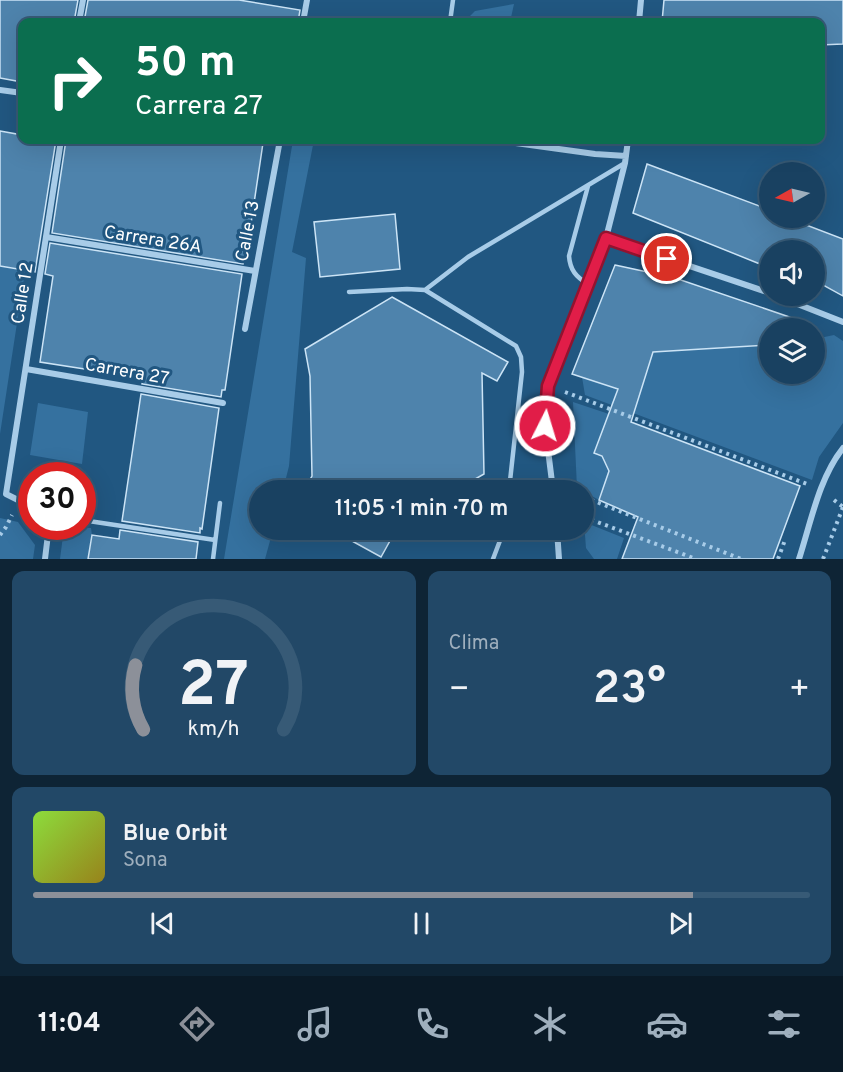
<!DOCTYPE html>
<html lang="es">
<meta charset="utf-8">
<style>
:root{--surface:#194161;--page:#224867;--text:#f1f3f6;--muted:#9fafbd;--line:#375a76;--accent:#8c9099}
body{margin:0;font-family:Overpass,sans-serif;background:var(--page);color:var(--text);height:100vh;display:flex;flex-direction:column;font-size:22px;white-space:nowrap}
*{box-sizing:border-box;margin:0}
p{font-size:20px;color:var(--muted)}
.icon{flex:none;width:33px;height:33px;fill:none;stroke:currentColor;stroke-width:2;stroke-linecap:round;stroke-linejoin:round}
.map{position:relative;height:559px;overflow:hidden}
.side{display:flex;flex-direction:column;gap:12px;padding:12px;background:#0e2435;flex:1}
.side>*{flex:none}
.banner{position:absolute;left:18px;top:18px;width:807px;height:126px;border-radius:12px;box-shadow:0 6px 24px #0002,0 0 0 2px var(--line);background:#0b6e4f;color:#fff;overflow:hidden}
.needle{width:39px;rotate:262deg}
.buttons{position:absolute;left:759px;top:162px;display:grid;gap:12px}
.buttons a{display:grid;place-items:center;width:66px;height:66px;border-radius:50%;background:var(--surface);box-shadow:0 6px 24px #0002,0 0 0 2px var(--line);font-size:30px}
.speed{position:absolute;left:18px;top:462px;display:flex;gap:12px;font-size:30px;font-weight:700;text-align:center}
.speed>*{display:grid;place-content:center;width:78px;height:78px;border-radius:50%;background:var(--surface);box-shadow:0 6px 24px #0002,0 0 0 2px var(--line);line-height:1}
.speed .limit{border:9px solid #d22;background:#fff;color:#111}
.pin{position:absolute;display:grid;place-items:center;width:51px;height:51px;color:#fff;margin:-26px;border:3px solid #fff;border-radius:50%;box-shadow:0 2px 6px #0007}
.me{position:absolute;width:66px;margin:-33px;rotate:5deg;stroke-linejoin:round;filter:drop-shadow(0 0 4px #0008)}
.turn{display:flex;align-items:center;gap:21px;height:126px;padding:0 18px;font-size:27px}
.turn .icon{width:78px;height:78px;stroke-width:2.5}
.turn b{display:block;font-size:42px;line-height:51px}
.big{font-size:45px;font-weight:600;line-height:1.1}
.side .widget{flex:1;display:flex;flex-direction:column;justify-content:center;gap:9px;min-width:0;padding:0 21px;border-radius:12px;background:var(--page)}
.side .dial{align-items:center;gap:0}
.dial svg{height:156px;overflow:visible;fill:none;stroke:var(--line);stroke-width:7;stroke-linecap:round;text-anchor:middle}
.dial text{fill:var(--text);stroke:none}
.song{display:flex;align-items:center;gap:18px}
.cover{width:72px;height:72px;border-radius:9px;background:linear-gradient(135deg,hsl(90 70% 55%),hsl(50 70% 35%))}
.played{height:6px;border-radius:3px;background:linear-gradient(90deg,var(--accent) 85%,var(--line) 85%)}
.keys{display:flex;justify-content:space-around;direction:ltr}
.heat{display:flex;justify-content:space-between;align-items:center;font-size:33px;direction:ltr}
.side .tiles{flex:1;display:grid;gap:12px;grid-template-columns:1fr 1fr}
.widget:last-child{grid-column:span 2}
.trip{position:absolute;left:249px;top:480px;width:345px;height:60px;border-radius:30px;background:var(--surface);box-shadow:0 6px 24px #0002,0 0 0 2px var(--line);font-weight:600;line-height:60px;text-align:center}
.tabs{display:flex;height:96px;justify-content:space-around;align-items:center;background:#0a1a27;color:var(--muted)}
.tabs .icon{width:42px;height:42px}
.tabs .selected{color:var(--accent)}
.tabs b{font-size:27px;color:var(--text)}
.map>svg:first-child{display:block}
.green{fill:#35719f}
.building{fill:#4e83ac;stroke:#cce4f6;stroke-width:1.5}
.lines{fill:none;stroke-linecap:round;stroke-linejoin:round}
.path{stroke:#a8cce8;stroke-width:4;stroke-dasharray:3 4.5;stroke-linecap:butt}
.lane{stroke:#a8cce8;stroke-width:4.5}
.street{stroke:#a8cce8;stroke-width:6}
.route-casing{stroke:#92132f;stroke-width:15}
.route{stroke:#e11d48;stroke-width:10}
.labels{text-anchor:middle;stroke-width:6;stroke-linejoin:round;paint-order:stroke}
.street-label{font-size:18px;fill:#fff;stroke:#215781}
</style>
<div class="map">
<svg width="843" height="559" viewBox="0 0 843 559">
<rect width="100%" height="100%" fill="#215781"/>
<path class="green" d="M514,4L510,22H464L475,11Z
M293,140H314L292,252L306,258L289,466L283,490H260V530H273L265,559H224Z
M0,266L25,271L0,434Z
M834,335L843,341V423L819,457L812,480L585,395L582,377L639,396L653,352L769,345L770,374H814L815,339Z
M573,402L609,414L613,460L599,500L577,488Z
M38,403L88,412L82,464L30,455Z
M0,518L18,522L35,545L33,559H0Z
M584,522L624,538L617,559H594L586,548Z
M75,527L91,528L92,535L88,559H60L63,536Z"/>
<path class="building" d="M0,0H78L74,22H22V82L0,78Z
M88,0H239L300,10L298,22H84Z
M664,0H843V44L820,45V22H662Z
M0,131L22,135V140H56L35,272L0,266Z
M66,140H241L263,143L246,257H244L243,264L52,233Z
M647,164L770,210V218H788L843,239V296L814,280V250H770V268L633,213Z
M395,214L400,269L320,277L314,222Z
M50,243L242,274L225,390H222L221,397L142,384L143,378L40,362L53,276L45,274Z
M615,265L675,278L813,325V328H770V345L653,352L631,422L800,486L773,559H622L638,517L599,500L609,471L602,456L594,453L618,389L572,374Z
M392,297L508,362L497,381L482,373L484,474L456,490H304L312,476L310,376L305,349Z
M141,394L219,408L202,529L200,528V533L122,521Z
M120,530L198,542L196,559H88L92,535L119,539Z
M332,530H396L381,557Z"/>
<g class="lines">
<path class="path" d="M565,392L807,484
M584,497L741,559
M834,500L843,507
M584,517L696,559
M0,535L6,527L12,515
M778,559L785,540
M823,559L843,507"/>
<path class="lane" d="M450,22L453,0
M588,186L569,256C570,270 576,277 588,284
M425,290L468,257L625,163
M349,292L407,289L425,290L516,346L521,357L522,372L509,490
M82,520L215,540
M213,559L220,503
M493,559L504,530"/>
<path class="street" d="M79,22L83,0
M303,22L307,0
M639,22L641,0
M0,90L22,93
M493,140L595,154L626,156
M46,237L255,271
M606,238L770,293
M777,296L843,322
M245,329L280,140
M26,369L223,403
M553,490L545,426L548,386L606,238L625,163L628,140
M32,507L6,494L61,140
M557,530L559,559
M45,559L49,526
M799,559C811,522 819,478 843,448"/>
</g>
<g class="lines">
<g class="route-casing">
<path id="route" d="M545,426L548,386L606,238L667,259"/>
</g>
<use href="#route" class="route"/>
</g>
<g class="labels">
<g class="street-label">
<text transform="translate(247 231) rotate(-79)" y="6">Calle 13</text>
<text transform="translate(153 239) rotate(9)" y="6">Carrera 26A</text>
<text transform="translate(22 293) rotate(-81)" y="6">Calle 12</text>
<text transform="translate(127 371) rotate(10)" y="6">Carrera 27</text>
</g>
</g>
</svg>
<div class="buttons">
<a><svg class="needle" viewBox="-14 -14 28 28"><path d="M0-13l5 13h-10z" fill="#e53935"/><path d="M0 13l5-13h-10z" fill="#9fafbd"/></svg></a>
<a><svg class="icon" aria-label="sound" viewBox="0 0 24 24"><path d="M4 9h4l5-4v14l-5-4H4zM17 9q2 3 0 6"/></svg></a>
<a><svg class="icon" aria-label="layers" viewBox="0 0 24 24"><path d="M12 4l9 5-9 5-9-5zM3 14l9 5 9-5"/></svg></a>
</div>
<div class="speed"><div class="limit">30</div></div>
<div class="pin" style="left:667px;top:259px;background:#d93025"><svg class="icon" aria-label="arrive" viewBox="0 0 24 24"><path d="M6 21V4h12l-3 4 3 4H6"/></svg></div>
<svg class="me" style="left:545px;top:426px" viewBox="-20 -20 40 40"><circle r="17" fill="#e11d48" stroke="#fff" stroke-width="3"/><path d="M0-11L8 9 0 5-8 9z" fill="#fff"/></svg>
<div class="trip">11:05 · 1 min · 70 m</div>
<div class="banner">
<div class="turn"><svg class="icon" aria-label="right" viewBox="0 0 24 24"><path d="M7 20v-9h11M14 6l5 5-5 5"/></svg><div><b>50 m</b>Carrera 27</div></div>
</div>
</div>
<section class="side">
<div class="tiles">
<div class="widget dial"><svg viewBox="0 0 100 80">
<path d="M14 69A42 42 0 1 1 86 69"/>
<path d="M14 69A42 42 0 0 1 10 36" stroke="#8c9099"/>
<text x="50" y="56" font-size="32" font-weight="700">27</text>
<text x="50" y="72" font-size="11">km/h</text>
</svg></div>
<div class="widget"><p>Clima</p>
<div class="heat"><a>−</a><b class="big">23°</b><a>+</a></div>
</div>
<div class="widget">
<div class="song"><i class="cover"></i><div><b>Blue Orbit</b><p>Sona</p></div></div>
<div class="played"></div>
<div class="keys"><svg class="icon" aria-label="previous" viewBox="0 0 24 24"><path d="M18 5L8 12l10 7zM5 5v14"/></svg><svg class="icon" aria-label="pause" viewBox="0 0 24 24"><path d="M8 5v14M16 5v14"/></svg><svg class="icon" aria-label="next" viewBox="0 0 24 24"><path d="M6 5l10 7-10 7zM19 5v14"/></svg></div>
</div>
</div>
</section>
<nav class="tabs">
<b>11:04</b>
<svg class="icon selected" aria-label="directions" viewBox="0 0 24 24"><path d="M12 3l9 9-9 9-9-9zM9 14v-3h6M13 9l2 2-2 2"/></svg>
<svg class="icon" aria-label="music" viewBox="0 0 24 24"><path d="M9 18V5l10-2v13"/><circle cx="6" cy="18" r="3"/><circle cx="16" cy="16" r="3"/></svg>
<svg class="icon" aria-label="phone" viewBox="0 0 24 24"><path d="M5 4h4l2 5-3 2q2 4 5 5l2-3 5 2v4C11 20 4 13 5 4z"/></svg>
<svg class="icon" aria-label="climate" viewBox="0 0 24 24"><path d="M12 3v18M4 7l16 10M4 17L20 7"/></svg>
<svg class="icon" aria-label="car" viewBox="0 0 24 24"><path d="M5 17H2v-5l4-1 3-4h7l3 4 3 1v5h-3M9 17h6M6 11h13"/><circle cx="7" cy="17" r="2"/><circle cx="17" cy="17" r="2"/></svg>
<svg class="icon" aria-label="filters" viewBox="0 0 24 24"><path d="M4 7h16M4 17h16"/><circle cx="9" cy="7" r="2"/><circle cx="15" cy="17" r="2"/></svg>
</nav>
